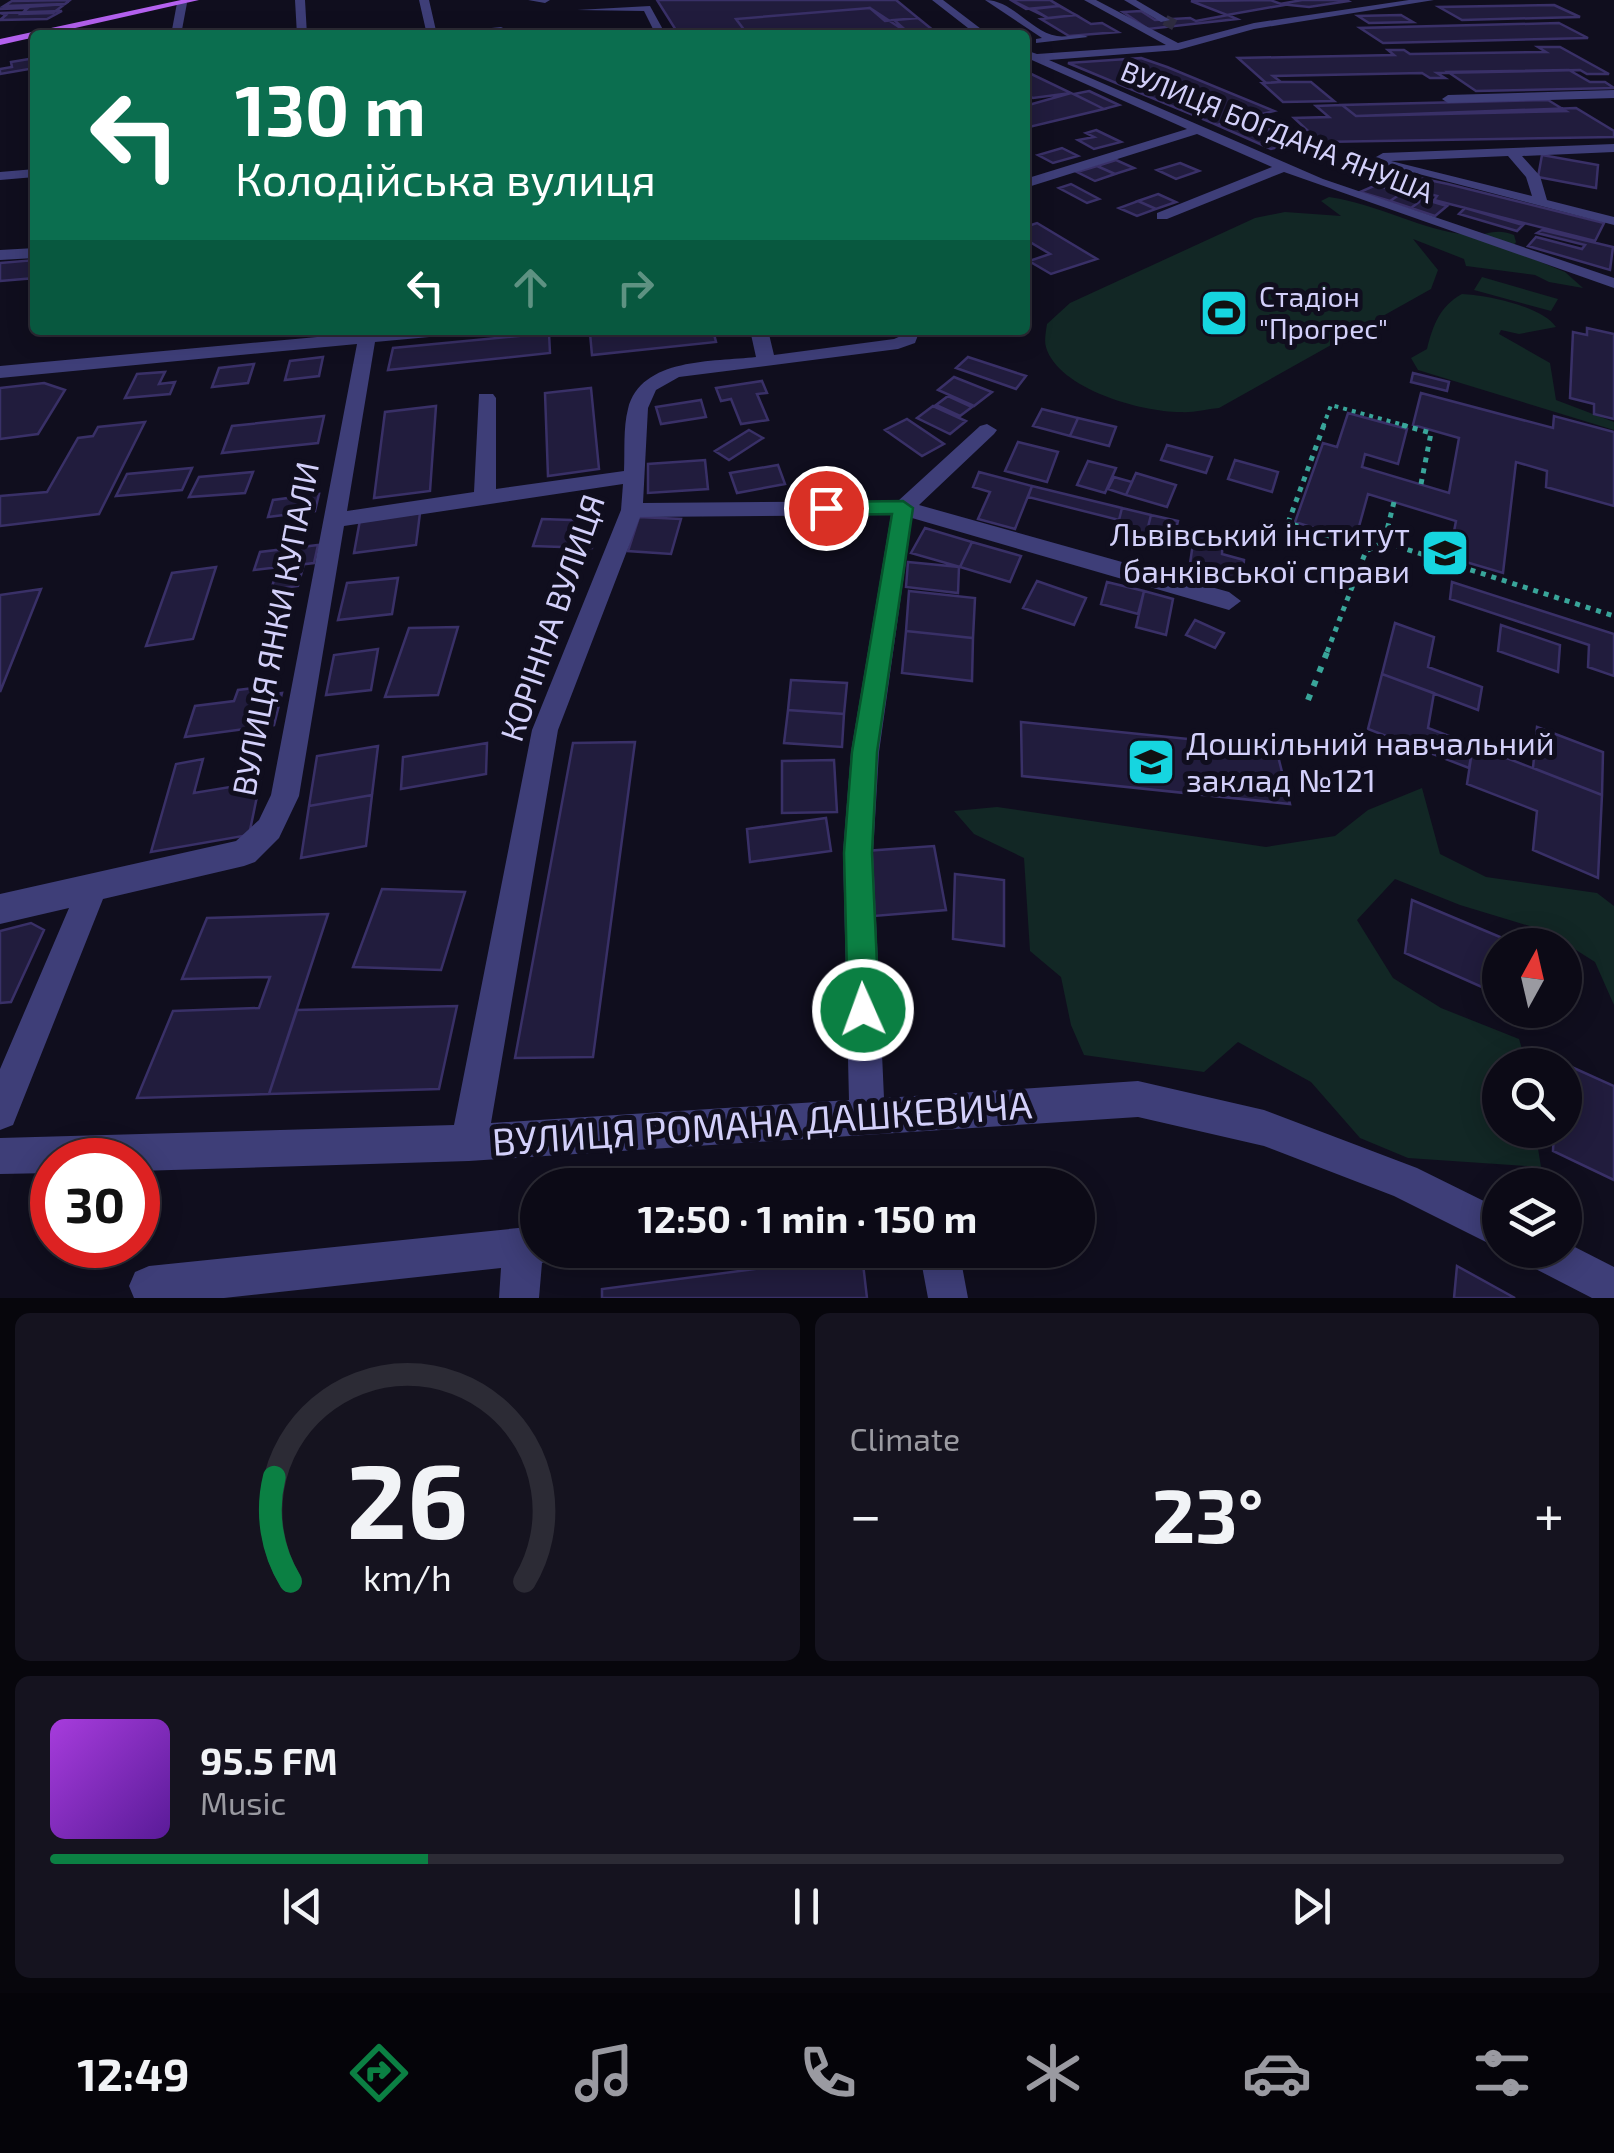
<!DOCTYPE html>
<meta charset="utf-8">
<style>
:root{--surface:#0c0a16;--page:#15131f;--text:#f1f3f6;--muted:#9a9aa1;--line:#2c2b35;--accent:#0b8043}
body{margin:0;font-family:"Exo 2",sans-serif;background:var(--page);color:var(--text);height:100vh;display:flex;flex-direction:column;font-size:38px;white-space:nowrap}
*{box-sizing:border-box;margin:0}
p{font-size:32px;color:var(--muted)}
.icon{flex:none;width:55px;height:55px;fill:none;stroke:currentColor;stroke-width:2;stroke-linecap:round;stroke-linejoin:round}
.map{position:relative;height:1298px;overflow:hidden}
.sheet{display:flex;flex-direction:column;gap:15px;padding:15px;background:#07060c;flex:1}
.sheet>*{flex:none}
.hud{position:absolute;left:30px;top:30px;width:1000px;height:305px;border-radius:10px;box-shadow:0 5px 25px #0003,0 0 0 2px var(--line);background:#0b6e4f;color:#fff;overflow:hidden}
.needle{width:65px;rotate:8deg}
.fabs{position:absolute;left:1482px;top:928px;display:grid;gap:20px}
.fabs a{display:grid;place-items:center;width:100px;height:100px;border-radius:50%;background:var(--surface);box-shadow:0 5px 25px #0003,0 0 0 2px var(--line);font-size:50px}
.speed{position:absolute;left:30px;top:1138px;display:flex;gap:20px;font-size:50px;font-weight:700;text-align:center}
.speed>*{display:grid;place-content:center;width:130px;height:130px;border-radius:50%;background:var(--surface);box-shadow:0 5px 25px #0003,0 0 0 2px var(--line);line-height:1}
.speed .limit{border:15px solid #d22;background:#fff;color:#111}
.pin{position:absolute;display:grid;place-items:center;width:85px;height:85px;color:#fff;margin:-42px;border:5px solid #fff;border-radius:50%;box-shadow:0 2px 10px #0007}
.me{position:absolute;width:110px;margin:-55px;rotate:358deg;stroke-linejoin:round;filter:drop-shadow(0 0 8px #0008)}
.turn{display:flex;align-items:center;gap:35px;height:210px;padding:0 40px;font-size:45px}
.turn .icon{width:130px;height:130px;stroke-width:2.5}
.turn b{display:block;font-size:70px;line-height:85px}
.lanes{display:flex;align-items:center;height:95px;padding:0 40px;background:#0003;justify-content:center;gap:50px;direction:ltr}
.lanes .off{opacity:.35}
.big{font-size:75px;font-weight:700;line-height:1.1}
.sheet .widget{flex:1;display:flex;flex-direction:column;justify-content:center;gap:15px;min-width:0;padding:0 35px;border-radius:15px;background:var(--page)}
.sheet .dial{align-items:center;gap:0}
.dial svg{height:260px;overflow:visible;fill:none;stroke:var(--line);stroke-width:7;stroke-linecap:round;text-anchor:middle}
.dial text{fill:var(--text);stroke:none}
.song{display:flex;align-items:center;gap:30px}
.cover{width:120px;height:120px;border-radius:15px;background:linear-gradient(135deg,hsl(280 70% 55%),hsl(270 70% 35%))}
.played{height:10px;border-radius:5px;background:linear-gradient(90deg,var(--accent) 25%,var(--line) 25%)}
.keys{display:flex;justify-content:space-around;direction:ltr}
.heat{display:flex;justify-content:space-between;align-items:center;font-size:55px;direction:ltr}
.sheet .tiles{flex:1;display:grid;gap:15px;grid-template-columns:1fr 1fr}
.widget:last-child{grid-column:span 2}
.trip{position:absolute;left:520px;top:1168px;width:575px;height:100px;border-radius:50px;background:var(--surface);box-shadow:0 5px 25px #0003,0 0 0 2px var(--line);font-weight:700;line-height:100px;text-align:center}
.menu{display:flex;height:160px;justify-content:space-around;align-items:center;background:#050409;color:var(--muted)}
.menu .icon{width:70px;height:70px}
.menu .selected{color:var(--accent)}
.menu b{font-size:45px;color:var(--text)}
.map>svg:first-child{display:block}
.green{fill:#122725}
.building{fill:#211c3d;stroke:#393067;stroke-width:2.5}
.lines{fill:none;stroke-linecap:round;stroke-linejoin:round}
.minor-tunnel{stroke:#2d2b3f;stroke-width:11;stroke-dasharray:11 5;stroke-linecap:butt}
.path-far2{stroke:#39a59a;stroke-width:4;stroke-dasharray:4 5;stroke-linecap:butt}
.path-far1{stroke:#39a59a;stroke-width:5;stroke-dasharray:5 6;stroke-linecap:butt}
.path{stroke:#39a59a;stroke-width:6;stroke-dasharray:6 9;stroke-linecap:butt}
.minor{fill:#3e3e78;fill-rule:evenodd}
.major{fill:#b461ef;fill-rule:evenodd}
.route{fill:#0b8043;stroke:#07532c;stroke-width:2.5}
.labels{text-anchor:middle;stroke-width:10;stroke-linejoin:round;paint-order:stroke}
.far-street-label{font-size:28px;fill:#d3d0fa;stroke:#100e1e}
.far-poi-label{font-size:28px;fill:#d3d0fa;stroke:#100e1e;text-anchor:start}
.poi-label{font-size:32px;fill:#d3d0fa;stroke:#100e1e;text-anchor:end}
.street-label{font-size:32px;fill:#d3d0fa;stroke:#100e1e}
.near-street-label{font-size:38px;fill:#d3d0fa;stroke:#100e1e}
</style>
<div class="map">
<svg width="1614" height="1298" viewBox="0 0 1614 1298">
<rect width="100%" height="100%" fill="#100e1e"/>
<path class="green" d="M1329,197C1378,204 1421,230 1468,235C1487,237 1493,227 1514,235L1516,242L1511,250L1565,272L1583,288L1549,282L1535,275L1466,266L1464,259L1413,239L1438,270L1431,289L1219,408C1206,409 1193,413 1180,412C1142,412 1058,389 1046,347C1044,341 1046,331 1047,324L1070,303L1255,218L1285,212L1341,216L1321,201Z
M1482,277L1558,299L1551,311L1474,290Z
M1462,294C1486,295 1542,306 1556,327L1519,334L1501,330L1499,334L1550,363L1556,400L1614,422V430L1418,370L1411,358L1427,349C1433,325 1440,306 1462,294Z
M1422,788L1440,854L1486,877L1597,893L1614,906V1005L1595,962L1546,931L1460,905L1395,879L1357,920L1393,978L1441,1008L1519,1039L1527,1065H1500V1130H1535L1541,1167L1408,1158L1360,1138L1311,1082L1238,1042L1204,1072L1084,1055L1071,1025L1061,977L1030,951L1024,858L974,834L954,811L997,807L1266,847L1335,836L1368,810Z"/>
<path class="building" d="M70,0L65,4L4,6L12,1Z
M657,0H896L918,18L885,21L870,8L736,19L748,35H679Z
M1011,0H1050L1059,6L1026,9Z
M1011,0H1050L1091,24L1102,23L1118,32L1069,36L1041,19L1048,18Z
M1270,0L1284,5L1227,15L1191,1Z
M1302,0H1346L1348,1L1309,7L1280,4Z
M65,4L53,13L21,14L28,8L0,9Z
M1554,5L1580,17L1462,20L1439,7Z
M1059,6L1076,15L1048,18L1033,9Z
M870,8L911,35H748L736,19Z
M62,11L47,19L0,20L6,15L0,13Z
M1141,11L1155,20L1190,18L1196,21L1228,15L1237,19L1148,29L1123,12Z
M1076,15L1091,24L1102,23L1118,32L1069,36L1041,19Z
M1401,15L1413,22L1369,23L1358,16Z
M918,18L934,31L944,35H911L894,20Z
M1559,23L1588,38L1383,43L1360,28Z
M1538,47H1560L1609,74H1587L1580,70L1437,73L1445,78H1430L1422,73L1273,76L1281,82L1266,83L1238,58L1394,55L1388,50H1404L1410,54L1546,52Z
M35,58V68L0,74V69L12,67L11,62Z
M1141,58L1167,67L1274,111L1217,125L1068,63Z
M1569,70L1590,82H1605L1614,88L1476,91L1448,72Z
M1025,71L1071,93L1033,98L1025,94Z
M1281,82H1311L1334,101L1283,102L1262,83Z
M1089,91L1119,105L1104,109L1074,94Z
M1071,93L1104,109L1025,128V106Z
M1548,100L1566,111L1356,116L1342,105Z
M1342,105L1356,116L1576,108L1614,131V137L1320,142L1294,118L1329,117L1316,106Z
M1258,115L1271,120L1257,124L1298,142L1271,149L1217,125Z
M1096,130L1121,142L1094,149L1078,140L1094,137L1086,133Z
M1062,148L1078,156L1053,163L1038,155Z
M1542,155L1598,165L1596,188L1538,177Z
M1116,160L1134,168L1115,174L1097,166Z
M1180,163L1199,171L1176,179L1157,170Z
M1097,166L1115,174L1095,181L1077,172Z
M1361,166L1448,184L1604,223L1595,241L1434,200L1437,196L1353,174Z
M1071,184L1099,199L1087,203L1059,188Z
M1376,185L1402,193L1390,201L1360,192Z
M1402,193L1423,199L1411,208L1390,201Z
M1158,194L1176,202L1156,209L1138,201Z
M1423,199L1447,206L1435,216L1411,208Z
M1138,201L1156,209L1137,216L1119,208Z
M1465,208L1523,225L1517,231L1459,214Z
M1037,223L1097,259L1051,274L1029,261L1050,254L1025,239V227Z
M1542,230L1613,247L1610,270L1528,246L1536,237L1582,249L1585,245L1537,233Z
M35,260V278L0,281V263Z
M1587,328L1614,334V419L1594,414V404L1570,398L1573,332L1587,335Z
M620,330H713L716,342L592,355L590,333Z
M549,333L550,353L388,370L393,348Z
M323,357L319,376L285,380L290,361Z
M968,357L1026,376L1016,389L956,368Z
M254,364L248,383L212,387L219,368Z
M165,372L159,384L175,382L170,394L125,398L137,374Z
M1413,373L1449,382L1447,391L1411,382Z
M954,377L992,392L974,406L938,390Z
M762,381L767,393L757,394L768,420L741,424L731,399L721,401L716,388Z
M44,383L65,390L38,434L0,439V388Z
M591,388L599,469L548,476L545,393Z
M1421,393L1553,428L1554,416L1614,432V506L1546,487L1547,471L1516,462L1503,573L1449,557L1456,521L1368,494L1355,541L1295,522L1323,443L1337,447L1348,413L1407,429L1398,464L1365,454L1362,467L1449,493L1459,438L1413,425Z
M948,396L972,407L960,416L936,405Z
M701,400L706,417L661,424L656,407Z
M436,406L430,491L374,498L385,412Z
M933,406L966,421L950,434L917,418Z
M1042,409L1078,418L1070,436L1033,426Z
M324,416L318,443L222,453L232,426Z
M1078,418L1116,427L1109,446L1070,436Z
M907,419L944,444L922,456L885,430Z
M145,422L99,514L0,526V496L47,492L78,438L93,436L98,427Z
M749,430L763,438L729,460L715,451Z
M1018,442L1058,452L1047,482L1005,471Z
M1167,445L1212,457L1206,473L1161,460Z
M705,460L708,489L648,493V464Z
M1235,460L1278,472L1272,492L1228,479Z
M1088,461L1116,468L1105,493L1077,485Z
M778,465L785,484L737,493L730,473Z
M192,468L182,490L116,496L127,474Z
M253,472L245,493L189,497L199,477Z
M979,472L1032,486L1015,529L978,519L990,492L973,487Z
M1136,473L1176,485L1167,507L1126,495Z
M1114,477L1132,482L1126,495L1108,489Z
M1032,486L1122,508L1119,520L1028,497Z
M319,494L315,511L268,517L273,500Z
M1122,508L1151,515L1146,535L1117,528Z
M420,513L416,545L354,553L360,520Z
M1151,515L1178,521L1173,542L1146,535Z
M639,517L681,519L671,554L628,551Z
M542,519L600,521L592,548L533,546Z
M925,528L972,542L960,567L911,553Z
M1195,530L1223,536L1222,554L1244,560L1242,583L1189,570Z
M972,542L1021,556L1010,582L960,567Z
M318,545L314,563L254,570L260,552Z
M908,562L959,567L958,593L906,587Z
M304,564L298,586L271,590L278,567Z
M216,567L193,639L146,646L172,573Z
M398,578L392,614L338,620L347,583Z
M1037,581L1086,598L1074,625L1023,608Z
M1107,582L1144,591L1138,614L1101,604Z
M1452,582L1614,634V676L1588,667L1589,645L1450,599Z
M41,589L0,692V595Z
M909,591L975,598L973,638L906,631Z
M1144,591L1173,599L1166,635L1136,627Z
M1195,620L1224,633L1215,648L1186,635Z
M1395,623L1434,637L1428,667L1482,687L1478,710L1382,674Z
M1501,625L1560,645L1558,672L1498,651Z
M458,627L438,695L385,697L409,628Z
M906,631L973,638L972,681L902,673Z
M378,649L371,690L326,695L334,655Z
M1382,674L1434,693L1428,728L1473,745L1469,768L1368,729Z
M791,680L847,683L844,714L788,710Z
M263,687L260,696L282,693L274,725L185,737L195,706L234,701L238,690Z
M788,710L844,714L842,747L784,743Z
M1021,722L1276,748L1290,804L1022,776Z
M1537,727L1603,752L1602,795L1533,768Z
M635,742L593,1057L515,1058L573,743Z
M487,743L486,774L401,789L403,757Z
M1473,745L1602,795L1598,878L1533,850L1537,811L1467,784Z
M378,746L372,795L309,806L317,756Z
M203,759L194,793L260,782L249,835L151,852L176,764Z
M834,760L837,812L782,813V761Z
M372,795L366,846L301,858L309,806Z
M826,818L831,851L750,862L747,829Z
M934,846L946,910L874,916L865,851Z
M955,874L1004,880V946L953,939Z
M382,889L465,892L441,970L353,967Z
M1412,900L1519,945H1500V995L1405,953Z
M328,914L269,1094L137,1098L173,1011L259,1008L270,977L182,979L207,918Z
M31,923L44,930L11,1002L0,1003V931Z
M457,1006L439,1089L269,1094L297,1010Z
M1556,1060L1614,1086V1180L1553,1151L1554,1130H1565V1065H1556Z
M862,1255L867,1298H602V1289Z
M1457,1266L1515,1298H1454Z"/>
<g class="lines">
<path class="minor-tunnel" d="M1165,20L1178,27"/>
<path class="path-far2" d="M1323,427L1331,405L1411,427"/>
<path class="path-far1" d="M1324,425L1288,523L1370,549
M1402,425L1431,433L1421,484
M1394,502L1384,542L1614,616
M1327,652L1366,551L1384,542"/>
<path class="path" d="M1308,700L1328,650"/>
<path class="minor" d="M182,0L187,3L181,35H171L177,3Z
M295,0H305L307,35H297Z
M419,0H429L437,35H427Z
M528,0H550L545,3Z
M932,0H943L989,35H977Z
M985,0C1013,0 1031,32 1057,36C1068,38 1078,32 1088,37L1036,43V39L1042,38Z
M1084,0H1096L1178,43L1254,23L1409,0H1434L1254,29L1178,50L1049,60L1323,179L1614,278V288L1284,172L1167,219H1157V213L1272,167L1197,134L1025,188V179L1187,129L1025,57V50L1037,54L1166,45Z
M1124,0H1136L1170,20L1161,22Z
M650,6L666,35H656L644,11L577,10Z
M501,27L518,35H447L452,32Z
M1614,90V98L1448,103L1442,99L1448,95Z
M1614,144V152L1522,156L1540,176L1547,200L1614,217V225L1369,161L1383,153ZM1508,156L1526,177L1532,196L1391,161Z
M35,169V177L0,180V172Z
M35,248V258L0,260V250Z
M394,330H460L451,335L375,342L347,511L474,492L479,394H493L496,398V489L624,471C625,451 623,428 628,409C641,357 714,362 756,357L750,330H768L774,355L894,339L901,336L902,330H920L915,343L898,349L679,377L656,390L648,408L643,503L898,501L980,426L987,424L997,430L994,434L919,505L1229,592L1241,601L1229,610L912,518L879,752L873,853L884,1098L1138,1081L1264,1110L1417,1168L1500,1209V1249L1394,1196L1264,1146L1138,1117L469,1161L138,1171V1160H52V1173L0,1174V1138L454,1125L532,730L621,510L623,484L344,526L299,796L279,838L255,862L244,866L103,899L13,1125L0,1130V1069L69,908L0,924V894L236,841L259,820L271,795L357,344L0,378V366ZM891,515L851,752L843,853L849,1100L491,1123L558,730L640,517Z
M538,1226V1250H555L552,1259L542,1263L539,1298H499L501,1268L224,1298H134L129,1286L135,1272L149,1266Z
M1565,1242L1614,1267V1298H1592L1526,1264L1520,1250H1565Z
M919,1250H959L968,1298H928Z"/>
<path class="major" d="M181,0H199L0,45V39Z"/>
</g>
<path class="route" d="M903,501L913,508L877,752L872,853L879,1010L874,1021L863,1026L852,1021L848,1010L844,853L852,752L892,514L826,515L816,508L826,502Z"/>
<defs>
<g id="stadium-square" transform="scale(2.5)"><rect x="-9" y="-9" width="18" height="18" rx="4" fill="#16d5e0" stroke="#100e1e"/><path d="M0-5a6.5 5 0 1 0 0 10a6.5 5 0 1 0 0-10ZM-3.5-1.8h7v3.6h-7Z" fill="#111"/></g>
<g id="university-square" transform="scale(2.5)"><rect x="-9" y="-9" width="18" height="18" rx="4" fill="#16d5e0" stroke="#100e1e"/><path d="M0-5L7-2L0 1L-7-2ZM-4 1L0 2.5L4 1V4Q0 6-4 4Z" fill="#111"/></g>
<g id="school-square" transform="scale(2.5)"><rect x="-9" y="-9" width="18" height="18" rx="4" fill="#16d5e0" stroke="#100e1e"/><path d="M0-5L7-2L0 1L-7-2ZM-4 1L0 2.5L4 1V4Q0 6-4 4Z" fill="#111"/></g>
</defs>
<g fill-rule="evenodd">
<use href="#stadium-square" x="1224" y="313"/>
<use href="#university-square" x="1445" y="553"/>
<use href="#school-square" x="1151" y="762"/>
</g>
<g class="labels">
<g class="far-street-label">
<text transform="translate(1277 132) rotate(22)" y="10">ВУЛИЦЯ БОГДАНА ЯНУША</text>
</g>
<g class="far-poi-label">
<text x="1259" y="307">Стадіон<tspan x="1259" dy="32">"Прогрес"</tspan></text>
</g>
<g class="poi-label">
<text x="1410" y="546">Львівський інститут<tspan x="1410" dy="37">банківської справи</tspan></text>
<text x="1186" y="755" text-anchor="start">Дошкільний навчальний<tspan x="1186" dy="37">заклад №121</tspan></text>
</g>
<g class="street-label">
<text transform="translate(553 618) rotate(-71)" y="11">КОРІННА ВУЛИЦЯ</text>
<text transform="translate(276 629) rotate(-79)" y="11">ВУЛИЦЯ ЯНКИ КУПАЛИ</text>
</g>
<g class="near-street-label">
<text transform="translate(762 1124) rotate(-4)" y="13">ВУЛИЦЯ РОМАНА ДАШКЕВИЧА</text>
</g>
</g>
</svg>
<div class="fabs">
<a><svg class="needle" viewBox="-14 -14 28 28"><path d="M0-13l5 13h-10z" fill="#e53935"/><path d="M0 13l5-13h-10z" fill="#9a9aa1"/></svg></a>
<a><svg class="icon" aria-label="search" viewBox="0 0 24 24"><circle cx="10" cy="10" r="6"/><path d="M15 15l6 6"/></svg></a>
<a><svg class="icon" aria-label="layers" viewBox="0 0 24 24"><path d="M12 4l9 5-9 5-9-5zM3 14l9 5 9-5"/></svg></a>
</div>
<div class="speed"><div class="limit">30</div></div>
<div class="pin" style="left:826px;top:508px;background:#d93025"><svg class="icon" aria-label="arrive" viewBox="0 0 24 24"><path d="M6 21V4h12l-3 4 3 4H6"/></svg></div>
<svg class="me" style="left:863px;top:1010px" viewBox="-20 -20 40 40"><circle r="17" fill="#0b8043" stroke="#fff" stroke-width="3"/><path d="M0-11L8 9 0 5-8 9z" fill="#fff"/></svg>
<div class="trip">12:50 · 1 min · 150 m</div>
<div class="hud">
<div class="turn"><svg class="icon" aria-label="left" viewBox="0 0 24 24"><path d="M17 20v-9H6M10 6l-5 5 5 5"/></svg><div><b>130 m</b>Колодійська вулиця</div></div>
<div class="lanes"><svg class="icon" aria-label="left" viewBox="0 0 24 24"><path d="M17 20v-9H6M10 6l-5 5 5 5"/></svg><svg class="icon off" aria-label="ahead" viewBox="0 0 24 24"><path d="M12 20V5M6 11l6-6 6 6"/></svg><svg class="icon off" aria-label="right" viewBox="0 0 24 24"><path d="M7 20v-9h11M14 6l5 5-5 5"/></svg></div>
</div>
</div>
<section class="sheet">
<div class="tiles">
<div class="widget dial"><svg viewBox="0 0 100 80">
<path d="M14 69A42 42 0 1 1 86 69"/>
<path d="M14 69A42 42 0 0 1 9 37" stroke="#0b8043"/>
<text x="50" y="56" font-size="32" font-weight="700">26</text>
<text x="50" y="72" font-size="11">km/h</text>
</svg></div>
<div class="widget"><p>Climate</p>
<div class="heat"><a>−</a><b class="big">23°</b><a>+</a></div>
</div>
<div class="widget">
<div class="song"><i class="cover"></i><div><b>95.5 FM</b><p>Music</p></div></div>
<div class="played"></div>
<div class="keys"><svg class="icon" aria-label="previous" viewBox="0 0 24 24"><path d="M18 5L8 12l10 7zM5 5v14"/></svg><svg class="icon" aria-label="pause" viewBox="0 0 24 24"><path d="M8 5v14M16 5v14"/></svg><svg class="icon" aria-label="next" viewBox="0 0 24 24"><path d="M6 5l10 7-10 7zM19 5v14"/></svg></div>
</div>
</div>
</section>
<nav class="menu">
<b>12:49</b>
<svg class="icon selected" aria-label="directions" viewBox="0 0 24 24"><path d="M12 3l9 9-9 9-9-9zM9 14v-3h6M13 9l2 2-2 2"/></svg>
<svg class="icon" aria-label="music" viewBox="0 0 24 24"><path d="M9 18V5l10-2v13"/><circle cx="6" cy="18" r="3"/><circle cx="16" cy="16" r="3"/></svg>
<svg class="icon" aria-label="phone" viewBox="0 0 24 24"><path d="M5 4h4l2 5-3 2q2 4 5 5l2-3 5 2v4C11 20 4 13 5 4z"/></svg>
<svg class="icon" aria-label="climate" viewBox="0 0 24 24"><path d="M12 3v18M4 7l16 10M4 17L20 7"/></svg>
<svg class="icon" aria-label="car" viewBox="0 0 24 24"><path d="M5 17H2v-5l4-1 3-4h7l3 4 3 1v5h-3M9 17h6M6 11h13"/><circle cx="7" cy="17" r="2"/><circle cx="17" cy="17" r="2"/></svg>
<svg class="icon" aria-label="filters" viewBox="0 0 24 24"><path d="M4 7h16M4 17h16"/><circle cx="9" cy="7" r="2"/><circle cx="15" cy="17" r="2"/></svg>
</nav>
